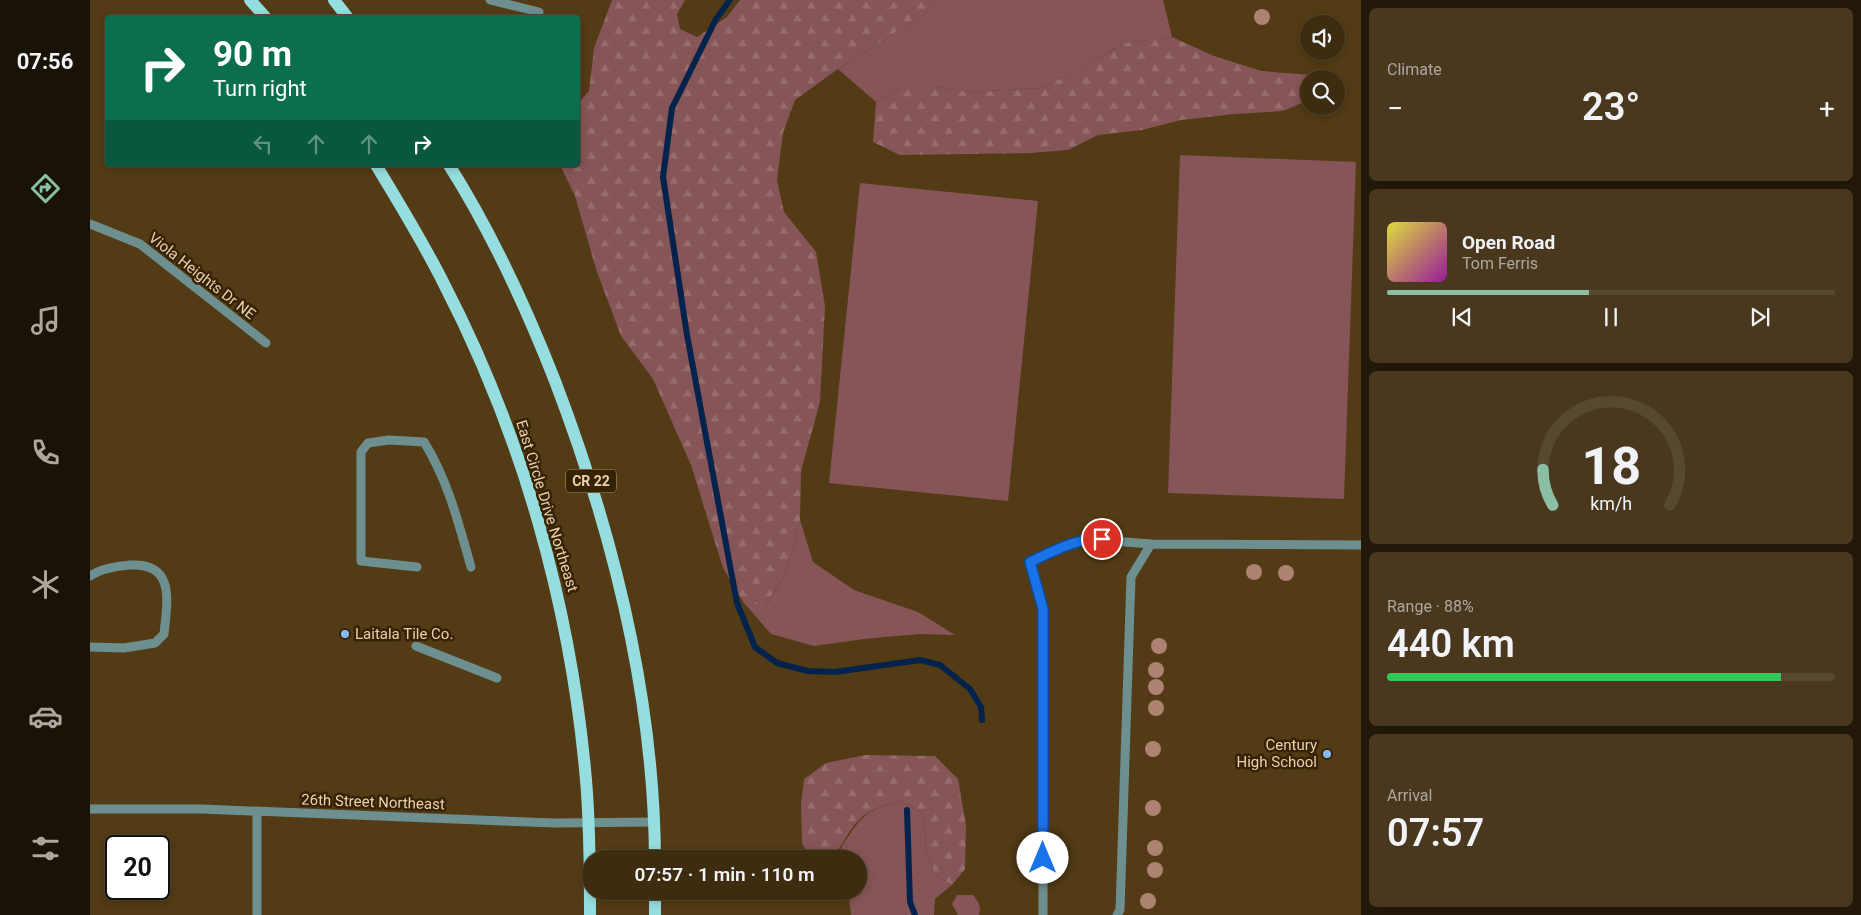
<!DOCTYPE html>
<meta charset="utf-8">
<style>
:root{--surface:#3e2c10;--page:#49381e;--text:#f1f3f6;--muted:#ada79f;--line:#574830;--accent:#8abfa5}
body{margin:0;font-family:Roboto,sans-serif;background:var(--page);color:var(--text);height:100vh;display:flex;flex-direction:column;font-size:19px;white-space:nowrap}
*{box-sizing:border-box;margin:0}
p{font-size:16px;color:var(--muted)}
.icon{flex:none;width:28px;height:28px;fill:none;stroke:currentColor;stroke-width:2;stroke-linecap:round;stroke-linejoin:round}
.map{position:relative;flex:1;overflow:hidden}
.details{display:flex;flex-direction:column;gap:8px;padding:8px;background:#221809;width:500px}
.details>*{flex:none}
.hud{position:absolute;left:15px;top:15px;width:475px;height:152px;border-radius:5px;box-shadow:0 2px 8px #0003,0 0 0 1px var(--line);background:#0b6e4f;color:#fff;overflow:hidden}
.buttons{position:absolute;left:1210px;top:15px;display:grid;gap:10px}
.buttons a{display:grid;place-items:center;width:45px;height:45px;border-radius:50%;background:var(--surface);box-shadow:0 2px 8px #0003,0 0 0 1px var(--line);font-size:25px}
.speed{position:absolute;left:15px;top:835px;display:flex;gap:10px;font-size:25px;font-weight:700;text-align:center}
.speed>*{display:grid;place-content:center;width:65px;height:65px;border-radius:50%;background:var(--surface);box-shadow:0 2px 8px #0003,0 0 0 1px var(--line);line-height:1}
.speed .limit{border:2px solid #111;border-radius:8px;background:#fff;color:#111}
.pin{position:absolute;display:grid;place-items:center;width:42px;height:42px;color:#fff;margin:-21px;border:2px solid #fff;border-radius:50%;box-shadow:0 1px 5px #0007}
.me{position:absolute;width:55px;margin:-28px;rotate:0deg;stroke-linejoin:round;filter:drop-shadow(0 0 4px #0008)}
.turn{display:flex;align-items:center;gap:18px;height:105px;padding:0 25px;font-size:22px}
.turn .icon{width:65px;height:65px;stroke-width:2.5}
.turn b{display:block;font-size:35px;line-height:42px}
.lanes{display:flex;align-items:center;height:48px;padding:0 25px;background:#0003;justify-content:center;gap:25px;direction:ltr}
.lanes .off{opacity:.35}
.big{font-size:38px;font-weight:600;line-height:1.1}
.details .widget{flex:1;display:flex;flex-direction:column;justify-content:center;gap:8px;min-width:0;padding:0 18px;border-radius:8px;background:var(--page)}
.details .dial{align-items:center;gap:0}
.dial svg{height:130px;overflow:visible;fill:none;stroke:var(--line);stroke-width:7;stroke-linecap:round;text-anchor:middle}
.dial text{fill:var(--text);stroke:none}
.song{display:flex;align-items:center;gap:15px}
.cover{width:60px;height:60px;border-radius:8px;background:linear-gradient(135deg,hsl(60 70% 55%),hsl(300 70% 35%))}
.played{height:5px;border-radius:2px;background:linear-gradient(90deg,var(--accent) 45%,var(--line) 45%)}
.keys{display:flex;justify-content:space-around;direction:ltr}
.heat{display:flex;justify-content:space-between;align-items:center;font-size:28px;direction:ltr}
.charge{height:8px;border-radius:4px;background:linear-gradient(90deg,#34c759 88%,var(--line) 0)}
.trip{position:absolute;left:492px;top:850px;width:285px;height:50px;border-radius:25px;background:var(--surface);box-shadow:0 2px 8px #0003,0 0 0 1px var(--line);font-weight:600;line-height:50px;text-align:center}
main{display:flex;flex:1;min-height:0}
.tab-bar{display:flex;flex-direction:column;width:90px;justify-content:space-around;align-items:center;background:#191206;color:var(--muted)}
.tab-bar .icon{width:35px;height:35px}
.tab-bar .active{color:var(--accent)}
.tab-bar b{font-size:22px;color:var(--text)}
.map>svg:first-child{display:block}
.grass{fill:#855557}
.forest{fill:url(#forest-firs)}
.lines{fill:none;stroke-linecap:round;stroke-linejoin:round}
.stream{stroke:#04234c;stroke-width:6}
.minor{stroke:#6d8f8f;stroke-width:9}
.major{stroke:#95ddde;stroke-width:12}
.tree{fill:#ad8272}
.route-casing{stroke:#114b97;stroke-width:12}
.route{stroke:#1a73e8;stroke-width:9}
.poi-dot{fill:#8bbafc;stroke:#352304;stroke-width:2}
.labels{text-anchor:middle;stroke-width:5;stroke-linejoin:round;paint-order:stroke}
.shield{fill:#352304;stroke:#b29d7c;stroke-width:1}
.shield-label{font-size:14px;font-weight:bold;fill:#e8d1af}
.street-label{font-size:15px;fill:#e8d1af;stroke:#352304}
.poi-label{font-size:15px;fill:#e8d1af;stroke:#352304;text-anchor:start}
</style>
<main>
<nav class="tab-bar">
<b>07:56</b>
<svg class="icon active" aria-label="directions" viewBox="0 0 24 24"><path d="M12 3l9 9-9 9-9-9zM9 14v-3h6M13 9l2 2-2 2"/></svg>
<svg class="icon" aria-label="music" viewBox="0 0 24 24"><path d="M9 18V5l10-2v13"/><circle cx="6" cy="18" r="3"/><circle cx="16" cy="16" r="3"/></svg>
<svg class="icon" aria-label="phone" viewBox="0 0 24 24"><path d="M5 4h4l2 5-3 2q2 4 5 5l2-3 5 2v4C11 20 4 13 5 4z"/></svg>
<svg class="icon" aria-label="climate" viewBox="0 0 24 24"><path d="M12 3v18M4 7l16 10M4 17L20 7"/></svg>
<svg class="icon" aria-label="car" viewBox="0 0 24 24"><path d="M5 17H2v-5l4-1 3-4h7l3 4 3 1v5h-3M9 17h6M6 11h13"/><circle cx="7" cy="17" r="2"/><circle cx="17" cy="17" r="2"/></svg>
<svg class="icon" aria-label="filters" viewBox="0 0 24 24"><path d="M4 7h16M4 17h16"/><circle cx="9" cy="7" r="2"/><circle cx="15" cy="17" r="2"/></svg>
</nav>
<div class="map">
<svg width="1271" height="915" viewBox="0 0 1271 915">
<defs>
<pattern id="forest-firs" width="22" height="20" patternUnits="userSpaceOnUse" patternTransform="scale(1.25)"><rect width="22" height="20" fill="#855557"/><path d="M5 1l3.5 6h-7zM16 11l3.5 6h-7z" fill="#966c6d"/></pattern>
</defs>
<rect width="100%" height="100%" fill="#523b15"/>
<path class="grass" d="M849,0H1073L1082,37L1034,43L994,67L951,88L879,92L843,86H814L786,102L748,69L835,14Z
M1090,155L1266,162L1254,499L1078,493Z
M770,183L948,201L918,501L739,483Z
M710,520L723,562L764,590L828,612L865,635L829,634L774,639L724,646L681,634L654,603L677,604L698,569Z
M811,801L834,814L836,847L844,874L862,885L845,899L844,915H761L758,891H769V859H753L751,848C770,818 775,809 811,801Z
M867,895H883C888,901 892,907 889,915H868L862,904Z"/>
<path class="forest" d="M522,0H595L587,14L590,29L607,37L637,17L650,0H849L835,14L748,69L705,100L693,133L687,180L694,212L726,252L735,306L730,402L711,471L710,520L698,569L676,605L654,603L633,568L601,465L563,379L531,336L506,269L485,196L470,165H488V103L499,91L504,48Z
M1082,37L1124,56L1171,71L1222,75L1225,79H1219V100L1193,111L1145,114L1091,120L1052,130L1008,135L978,150L941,153L810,155L783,142L786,102L814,86H843L879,92L951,88L994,67L1034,43Z
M775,755L845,756L868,779L876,825L875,869L862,885L844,874L836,847L834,814L811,801C795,804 780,809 768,821C751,838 754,859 722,859L712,844L711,804L714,779L736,763Z"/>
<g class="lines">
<path class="stream" d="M640,0L626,19L582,108L573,177L597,335L647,603L665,647L687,663L718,671L745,672L830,660L850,665L880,689L891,707L892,720
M817,810L820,902L825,915"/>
<path class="minor" d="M400,0L449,12
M0,224L50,244L176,343
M327,567L271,561V452L278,443L299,440L334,442C358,480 369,525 381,567
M0,576C12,568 26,566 41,565C86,563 77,603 74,634L65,643L34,648L0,647
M326,646L407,678
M0,809H112L465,823L565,822
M167,915V811
M953,915V609L939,562L972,547L997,539L1061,544L1271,545
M1027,915L1030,910L1041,577L1061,544"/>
<path class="major" d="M160,0L176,18
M244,0L258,18
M286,165C309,203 333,242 353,282C433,436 481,608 496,780C500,825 500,870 500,915
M359,165C402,233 436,307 465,381C523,533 564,696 565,859
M565,891V915"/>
</g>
<g class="tree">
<circle cx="1172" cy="17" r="8"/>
<circle cx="1164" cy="572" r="8"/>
<circle cx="1196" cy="573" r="8"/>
<circle cx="1069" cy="646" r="8"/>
<circle cx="1066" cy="670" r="8"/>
<circle cx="1066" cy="687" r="8"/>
<circle cx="1066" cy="708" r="8"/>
<circle cx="1063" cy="749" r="8"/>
<circle cx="1063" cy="808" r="8"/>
<circle cx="1065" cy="848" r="8"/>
<circle cx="1065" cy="870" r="8"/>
<circle cx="1058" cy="901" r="8"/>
</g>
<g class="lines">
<g class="route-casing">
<path id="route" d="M953,858V609L940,562C962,552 986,538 1012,539"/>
</g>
<use href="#route" class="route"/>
</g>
<g class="poi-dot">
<circle cx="255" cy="634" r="5"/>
<circle cx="1237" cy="754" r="5"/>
</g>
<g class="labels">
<rect class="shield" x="476" y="469.5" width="50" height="23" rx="4"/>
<g class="shield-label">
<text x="501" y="486">CR 22</text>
</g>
<g class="street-label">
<text transform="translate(112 276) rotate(38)" y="5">Viola Heights Dr NE</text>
<text transform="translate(457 506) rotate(73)" y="5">East Circle Drive Northeast</text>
<text transform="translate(283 802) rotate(2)" y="5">26th Street Northeast</text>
</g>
<g class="poi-label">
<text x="265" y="639">Laitala Tile Co.</text>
<text x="1227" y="750" text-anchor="end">Century<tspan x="1227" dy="17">High School</tspan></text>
</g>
</g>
</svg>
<div class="buttons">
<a><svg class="icon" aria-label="sound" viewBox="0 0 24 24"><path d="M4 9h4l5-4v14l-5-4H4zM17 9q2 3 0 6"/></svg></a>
<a><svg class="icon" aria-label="search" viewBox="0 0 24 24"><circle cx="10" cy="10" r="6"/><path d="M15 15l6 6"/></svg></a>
</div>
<div class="speed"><div class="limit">20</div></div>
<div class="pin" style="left:1012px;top:539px;background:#d93025"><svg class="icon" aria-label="arrive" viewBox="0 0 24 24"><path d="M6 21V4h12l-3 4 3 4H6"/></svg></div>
<svg class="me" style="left:953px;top:858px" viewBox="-20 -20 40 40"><circle r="19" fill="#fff"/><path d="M0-13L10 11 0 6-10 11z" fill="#1a73e8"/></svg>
<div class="trip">07:57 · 1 min · 110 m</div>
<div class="hud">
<div class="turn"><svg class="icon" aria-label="right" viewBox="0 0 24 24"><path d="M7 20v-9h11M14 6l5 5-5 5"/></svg><div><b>90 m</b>Turn right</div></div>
<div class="lanes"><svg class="icon off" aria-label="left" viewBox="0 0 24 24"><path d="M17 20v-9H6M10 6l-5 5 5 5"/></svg><svg class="icon off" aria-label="ahead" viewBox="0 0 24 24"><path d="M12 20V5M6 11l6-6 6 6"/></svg><svg class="icon off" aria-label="ahead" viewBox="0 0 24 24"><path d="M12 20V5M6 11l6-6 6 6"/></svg><svg class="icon" aria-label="right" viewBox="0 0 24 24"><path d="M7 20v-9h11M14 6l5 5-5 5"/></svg></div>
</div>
</div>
<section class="details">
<div class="widget"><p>Climate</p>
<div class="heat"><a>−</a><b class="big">23°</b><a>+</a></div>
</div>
<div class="widget">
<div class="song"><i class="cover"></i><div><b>Open Road</b><p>Tom Ferris</p></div></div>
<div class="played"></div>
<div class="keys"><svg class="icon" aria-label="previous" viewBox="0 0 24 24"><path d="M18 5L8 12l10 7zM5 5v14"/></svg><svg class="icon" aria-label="pause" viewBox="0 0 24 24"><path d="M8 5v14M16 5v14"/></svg><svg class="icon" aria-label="next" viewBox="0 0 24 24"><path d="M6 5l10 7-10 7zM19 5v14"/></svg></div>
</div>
<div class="widget dial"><svg viewBox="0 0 100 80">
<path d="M14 69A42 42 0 1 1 86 69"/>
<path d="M14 69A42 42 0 0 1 8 47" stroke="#8abfa5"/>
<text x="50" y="56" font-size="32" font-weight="700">18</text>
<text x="50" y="72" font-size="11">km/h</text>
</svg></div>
<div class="widget"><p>Range · 88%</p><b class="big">440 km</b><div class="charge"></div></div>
<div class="widget"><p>Arrival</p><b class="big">07:57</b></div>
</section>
</main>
